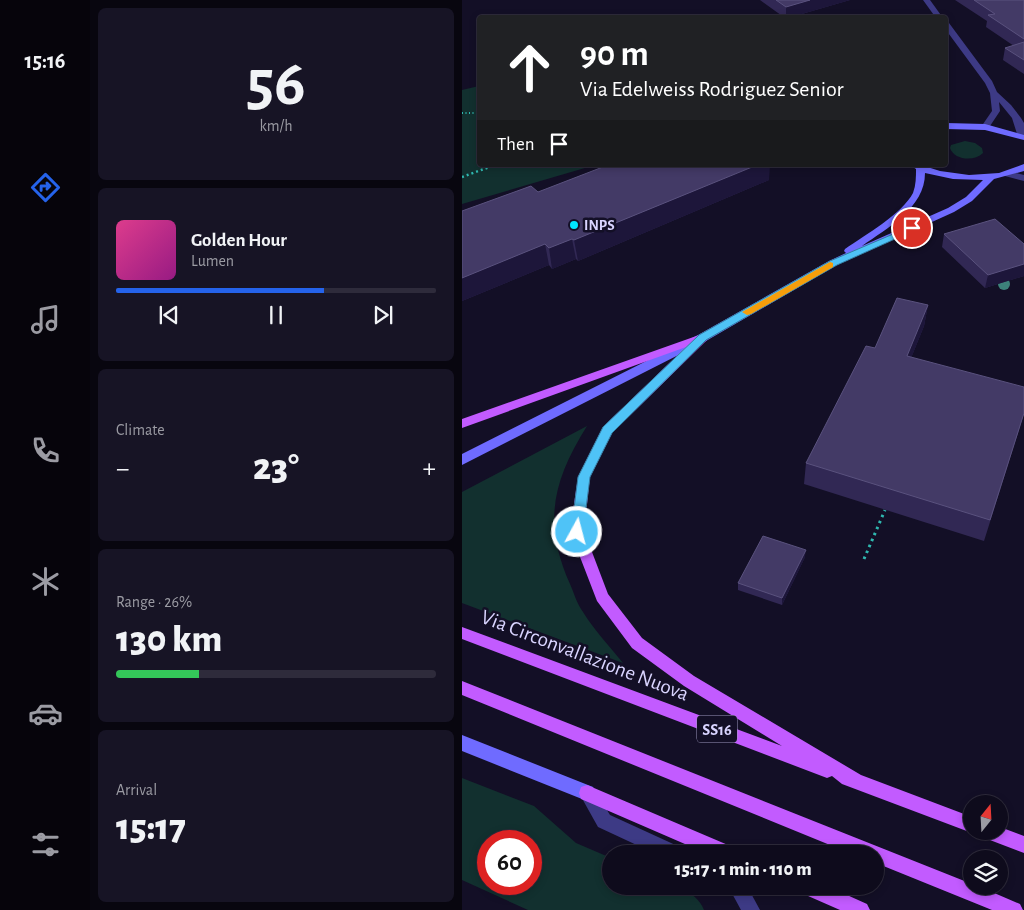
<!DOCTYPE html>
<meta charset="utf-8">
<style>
:root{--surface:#0e0b1c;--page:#171425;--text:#f1f3f6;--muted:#9b9ba3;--line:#2e2b3b;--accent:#2563eb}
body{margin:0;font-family:"Alegreya Sans",sans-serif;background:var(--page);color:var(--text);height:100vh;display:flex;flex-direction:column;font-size:19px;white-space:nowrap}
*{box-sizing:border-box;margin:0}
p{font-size:16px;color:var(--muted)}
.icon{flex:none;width:28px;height:28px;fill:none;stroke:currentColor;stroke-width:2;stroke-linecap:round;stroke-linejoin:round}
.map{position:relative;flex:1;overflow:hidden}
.drawer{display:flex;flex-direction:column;gap:8px;padding:8px;background:#08060f;width:372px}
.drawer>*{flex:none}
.banner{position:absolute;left:15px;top:15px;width:471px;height:152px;border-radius:5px;box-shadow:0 2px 8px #0003,0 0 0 1px var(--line);background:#202124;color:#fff;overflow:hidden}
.needle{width:32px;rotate:18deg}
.controls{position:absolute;left:501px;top:795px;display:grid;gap:10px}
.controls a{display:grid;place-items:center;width:45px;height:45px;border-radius:50%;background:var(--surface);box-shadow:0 2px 8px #0003,0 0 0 1px var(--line);font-size:25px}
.speed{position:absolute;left:15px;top:830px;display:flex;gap:10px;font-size:25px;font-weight:700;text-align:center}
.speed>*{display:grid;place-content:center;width:65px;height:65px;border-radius:50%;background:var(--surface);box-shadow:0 2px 8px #0003,0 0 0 1px var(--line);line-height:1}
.speed .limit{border:8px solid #d22;background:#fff;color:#111}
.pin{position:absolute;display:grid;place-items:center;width:42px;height:42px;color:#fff;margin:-21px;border:2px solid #fff;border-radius:50%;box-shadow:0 1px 5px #0007}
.me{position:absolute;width:55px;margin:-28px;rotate:7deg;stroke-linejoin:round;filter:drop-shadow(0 0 4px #0008)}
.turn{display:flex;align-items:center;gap:18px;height:105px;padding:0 20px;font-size:22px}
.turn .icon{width:65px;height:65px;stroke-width:2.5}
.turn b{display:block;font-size:35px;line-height:42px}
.then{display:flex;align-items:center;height:48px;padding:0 20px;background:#0003;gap:10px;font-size:19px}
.big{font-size:38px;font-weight:800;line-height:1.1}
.drawer .widget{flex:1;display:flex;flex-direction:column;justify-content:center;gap:8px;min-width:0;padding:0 18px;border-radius:8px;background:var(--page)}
.drawer .dial{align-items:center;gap:0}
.dial b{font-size:65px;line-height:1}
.song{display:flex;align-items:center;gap:15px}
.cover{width:60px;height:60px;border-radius:8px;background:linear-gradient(135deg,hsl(330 70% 55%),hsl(310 70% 35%))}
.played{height:5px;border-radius:2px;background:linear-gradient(90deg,var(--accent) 65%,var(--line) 65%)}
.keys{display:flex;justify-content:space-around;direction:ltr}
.heat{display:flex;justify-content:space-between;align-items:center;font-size:28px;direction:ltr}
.charge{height:8px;border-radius:4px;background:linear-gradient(90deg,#34c759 26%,var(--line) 0)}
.trip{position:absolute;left:140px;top:845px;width:282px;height:50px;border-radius:25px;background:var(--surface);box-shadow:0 2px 8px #0003,0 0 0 1px var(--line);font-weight:800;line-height:50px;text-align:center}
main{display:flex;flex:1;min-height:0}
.tab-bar{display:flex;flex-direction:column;width:90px;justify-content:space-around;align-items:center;background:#06040b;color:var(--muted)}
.tab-bar .icon{width:35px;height:35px}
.tab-bar .current{color:var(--accent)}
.tab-bar b{font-size:22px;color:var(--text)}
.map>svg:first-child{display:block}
.green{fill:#12302f;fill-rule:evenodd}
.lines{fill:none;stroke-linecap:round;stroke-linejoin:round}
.path-far2{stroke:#2fb8b0;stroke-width:2;stroke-dasharray:1 2.5;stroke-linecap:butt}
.path-far1{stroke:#2fb8b0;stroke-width:2.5;stroke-dasharray:2 3;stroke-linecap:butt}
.path{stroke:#2fb8b0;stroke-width:3;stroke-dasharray:2.5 4;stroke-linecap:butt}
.street{fill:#3d3a85;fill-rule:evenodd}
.secondary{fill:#6f6bff;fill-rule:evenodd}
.primary{fill:#c25bff;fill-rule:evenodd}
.tree{fill:#3d827b}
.wall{fill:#312854}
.shaded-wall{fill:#1d163a}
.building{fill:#433a66;stroke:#5a527e}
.route{fill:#4fc3f7;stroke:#337fa1}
.slow{fill:#f59e0b}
.poi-dot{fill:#00e5ff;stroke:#130f26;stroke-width:2}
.labels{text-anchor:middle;stroke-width:5;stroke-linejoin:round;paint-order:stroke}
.far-poi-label{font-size:15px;font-weight:bold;fill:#d9d4ff;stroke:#130f26;text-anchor:start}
.shield{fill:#130f26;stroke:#9e99be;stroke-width:1}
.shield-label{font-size:16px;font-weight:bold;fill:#d9d4ff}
.near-street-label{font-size:21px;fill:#d9d4ff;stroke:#130f26}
</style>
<main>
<nav class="tab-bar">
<b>15:16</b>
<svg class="icon current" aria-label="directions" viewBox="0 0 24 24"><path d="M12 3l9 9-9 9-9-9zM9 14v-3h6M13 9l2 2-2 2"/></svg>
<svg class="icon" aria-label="music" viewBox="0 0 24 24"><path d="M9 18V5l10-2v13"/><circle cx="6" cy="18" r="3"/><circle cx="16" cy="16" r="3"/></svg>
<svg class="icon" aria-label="phone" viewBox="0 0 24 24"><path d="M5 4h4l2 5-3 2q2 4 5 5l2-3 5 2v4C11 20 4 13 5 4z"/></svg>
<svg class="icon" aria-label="climate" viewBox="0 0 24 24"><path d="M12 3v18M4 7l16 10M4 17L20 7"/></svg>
<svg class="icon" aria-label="car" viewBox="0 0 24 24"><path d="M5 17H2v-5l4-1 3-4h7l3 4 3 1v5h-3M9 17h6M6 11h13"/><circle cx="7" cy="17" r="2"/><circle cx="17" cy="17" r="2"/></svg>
<svg class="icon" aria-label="filters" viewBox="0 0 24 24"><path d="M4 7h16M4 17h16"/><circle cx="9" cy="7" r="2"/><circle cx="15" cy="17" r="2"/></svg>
</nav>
<section class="drawer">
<div class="widget dial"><b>56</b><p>km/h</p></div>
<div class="widget">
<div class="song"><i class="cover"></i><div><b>Golden Hour</b><p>Lumen</p></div></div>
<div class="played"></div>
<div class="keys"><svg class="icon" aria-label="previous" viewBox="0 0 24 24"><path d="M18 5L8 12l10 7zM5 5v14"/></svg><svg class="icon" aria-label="pause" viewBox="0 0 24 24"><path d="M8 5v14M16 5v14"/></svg><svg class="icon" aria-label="next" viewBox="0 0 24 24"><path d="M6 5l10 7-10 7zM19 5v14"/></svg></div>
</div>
<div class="widget"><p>Climate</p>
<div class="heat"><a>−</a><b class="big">23°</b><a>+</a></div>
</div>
<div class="widget"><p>Range · 26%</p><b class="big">130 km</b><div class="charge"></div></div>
<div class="widget"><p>Arrival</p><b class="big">15:17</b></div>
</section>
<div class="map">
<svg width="562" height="910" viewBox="0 0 562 910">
<rect width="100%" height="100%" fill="#130f26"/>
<path class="green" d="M17,86L18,165H133L0,204V90Z
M503,141L513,143L520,148L521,153C512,162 492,160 488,148L489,145Z
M125,426C90,482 81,523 108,584C112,593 115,604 121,612C132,630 148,647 161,663L0,603V492Z
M0,778L72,806L114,843L149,858V886C176,886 230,877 242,910H66L0,880ZM26,841H69V884H26Z"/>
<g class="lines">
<path class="path-far2" d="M0,113H18"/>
<path class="path-far1" d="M0,177L33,165"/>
<path class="path" d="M402,559L423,510"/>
<path class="street" d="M461,0H468L481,18H474Z
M484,23H487L530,81L535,92L549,105L559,118L562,123V139L556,137L550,118L537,102L538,111L526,129L519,127L530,111L528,93L523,83L484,30Z
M546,171L562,175V181L543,176V172Z
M125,785L131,787L148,815L220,848L223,854H194L136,827L117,793L119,787Z
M266,886H285L298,910H279Z"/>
<path class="secondary" d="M484,123L523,124L562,135V140L523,130L484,129Z
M562,164V171L532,179L510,201L492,212L375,265L244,341L0,465V454L236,335L367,261L384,253L382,251L383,249C403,235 440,214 451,193C454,185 454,177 454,169L448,165H459L478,171L507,175L537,173ZM463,173L491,179L521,180L504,197L486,208L400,246C425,228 463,208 463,173Z
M0,735L131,787L133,793L131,799L125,801L0,751Z"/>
<path class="primary" d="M240,334L246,338L244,341L150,433L128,477L122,531L146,594L180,638L232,676L399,775L510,817V831H515L510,833L380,784L370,776L365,778L0,639V627L320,746L222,686L170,648L135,601L108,531L116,477L141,427L224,347L0,428V419Z
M0,681L510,884V886H516L558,904L561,910H530L414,863V854H390L0,695Z
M125,785L273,848L276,854H246L119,799L117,793L119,787Z
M538,827L562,836V853L520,837L518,831H538Z
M334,886H365L405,904L408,910H378L337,892Z"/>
</g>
<circle class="tree" cx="542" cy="284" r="6"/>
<path class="wall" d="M298,0H388L326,18H323Z
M493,0H562V74L541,60L543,48L552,46L524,27L525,21Z
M307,180L116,261L114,259L90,269L87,265L0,301V211Z
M482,234L562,244V276L523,288L480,247Z
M466,305L462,326L449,358L562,414L522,541L342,484L344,463L413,348Z
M343,557L320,605L276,590V583Z"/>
<path class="shaded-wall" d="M348,0H388L326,18H324V7Z
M295,165H308L307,180L116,261L112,240Z
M110,239L114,259L90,269L87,248Z
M83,244L87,265L0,301V278Z
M562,264V276L523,288L526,275Z
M466,305L462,326L441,378L445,356Z
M344,550L343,557L320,605V598Z"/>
<path class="building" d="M314,0H348L324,7Z
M512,0H562V39L526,15L533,14Z
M562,42V60L543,48Z
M146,165H295L112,240L110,239L87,248L83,244L0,278V211L69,186L76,192Z
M533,219L562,244V264L526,275L482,234Z
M435,298L466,305L445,356L562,387V413L528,520L344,463L404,346L413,348Z
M301,536L344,550L320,598L276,583Z"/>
<path class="route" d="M450,226L455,228L453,230L375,265L244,340L150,433L128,477L121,532L120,535H111L109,532L116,477L141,427L237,335L368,261Z"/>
<path class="slow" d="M368,262L371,263V267L289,314L285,315L280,312Z"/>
<circle class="poi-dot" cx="112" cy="225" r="5"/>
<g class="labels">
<g class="far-poi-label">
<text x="122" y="230">INPS</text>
</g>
<rect class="shield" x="235" y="715.5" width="40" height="27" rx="4"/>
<g class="shield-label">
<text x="255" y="735">SS16</text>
</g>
<g class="near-street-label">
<text transform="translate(123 655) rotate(21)" y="7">Via Circonvallazione Nuova</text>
</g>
</g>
</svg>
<div class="controls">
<a><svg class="needle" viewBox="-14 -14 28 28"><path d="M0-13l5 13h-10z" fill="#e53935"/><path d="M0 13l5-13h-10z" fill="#9b9ba3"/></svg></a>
<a><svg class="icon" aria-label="layers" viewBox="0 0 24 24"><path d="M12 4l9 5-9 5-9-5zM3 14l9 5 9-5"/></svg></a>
</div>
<div class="speed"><div class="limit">60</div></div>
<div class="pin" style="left:450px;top:228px;background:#d93025"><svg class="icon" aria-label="arrive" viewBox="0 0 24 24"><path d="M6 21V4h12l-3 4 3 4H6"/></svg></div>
<svg class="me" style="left:115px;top:532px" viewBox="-20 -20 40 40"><circle r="17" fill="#4fc3f7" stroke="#fff" stroke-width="3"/><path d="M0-11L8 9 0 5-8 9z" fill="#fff"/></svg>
<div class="trip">15:17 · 1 min · 110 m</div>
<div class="banner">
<div class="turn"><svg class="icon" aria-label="ahead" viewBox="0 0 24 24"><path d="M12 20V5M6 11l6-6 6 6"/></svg><div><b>90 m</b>Via Edelweiss Rodriguez Senior</div></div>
<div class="then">Then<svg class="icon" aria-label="arrive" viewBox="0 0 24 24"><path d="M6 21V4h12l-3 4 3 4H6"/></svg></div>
</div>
</div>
</main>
